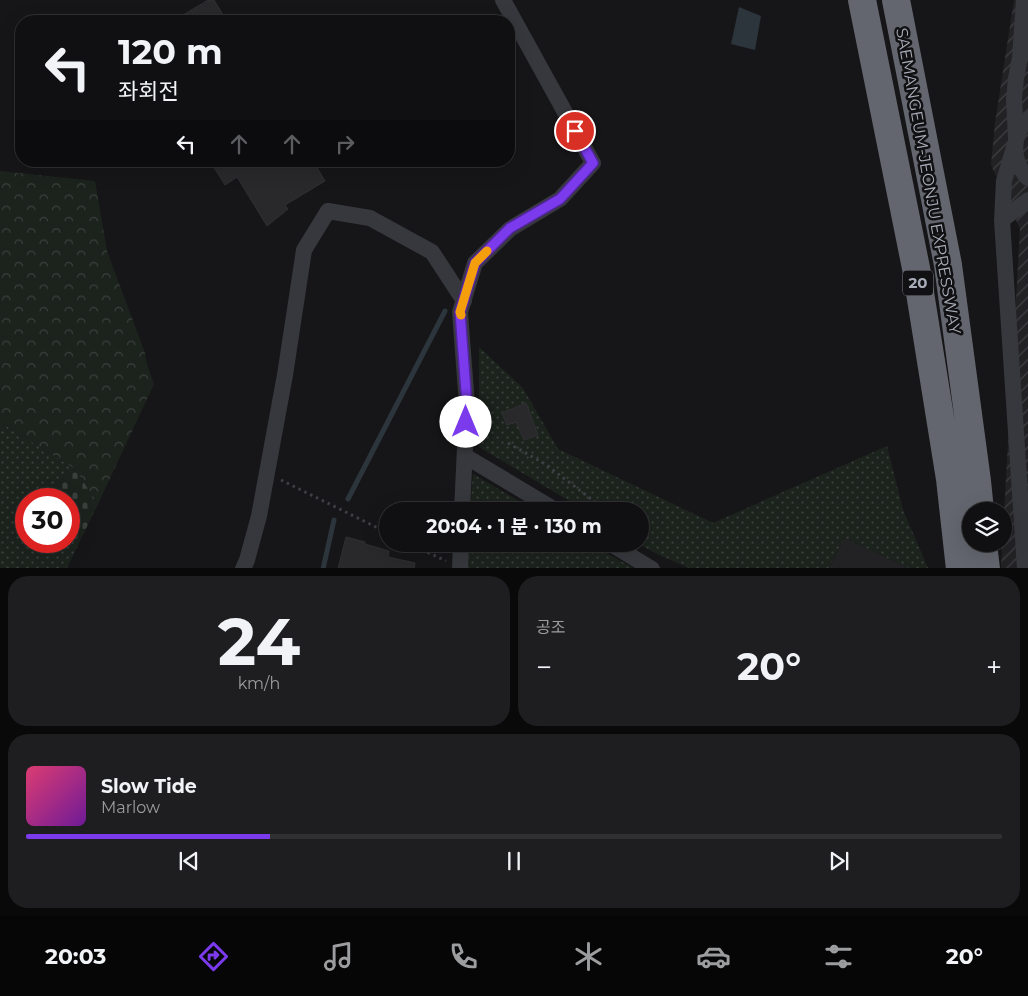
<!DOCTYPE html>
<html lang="ko">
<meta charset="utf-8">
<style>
:root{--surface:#101012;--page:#1e1e20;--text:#f1f3f6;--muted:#9c9d9f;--line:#303032;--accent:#7c3aed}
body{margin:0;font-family:Montserrat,"Noto Sans KR",sans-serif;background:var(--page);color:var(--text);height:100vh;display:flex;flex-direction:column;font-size:19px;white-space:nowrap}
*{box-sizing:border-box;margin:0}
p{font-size:16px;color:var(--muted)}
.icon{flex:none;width:28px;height:28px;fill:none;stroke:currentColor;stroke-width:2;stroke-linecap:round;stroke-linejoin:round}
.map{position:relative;height:568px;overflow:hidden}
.sheet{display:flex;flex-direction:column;gap:8px;padding:8px;background:#09090a;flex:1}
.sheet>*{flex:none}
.top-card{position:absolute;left:15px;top:15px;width:500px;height:152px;border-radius:20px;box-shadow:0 5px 20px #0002,0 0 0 1px var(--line);background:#101012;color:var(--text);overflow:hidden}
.fabs{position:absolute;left:962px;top:502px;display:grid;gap:10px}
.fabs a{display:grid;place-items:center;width:50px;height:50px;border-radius:50%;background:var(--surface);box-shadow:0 5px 20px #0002,0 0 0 1px var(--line);font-size:25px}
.speed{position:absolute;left:15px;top:488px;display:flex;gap:10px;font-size:25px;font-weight:700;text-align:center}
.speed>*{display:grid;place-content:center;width:65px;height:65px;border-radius:50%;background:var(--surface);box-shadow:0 5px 20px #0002,0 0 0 1px var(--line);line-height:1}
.speed .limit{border:8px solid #d22;background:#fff;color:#111}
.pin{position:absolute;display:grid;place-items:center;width:42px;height:42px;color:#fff;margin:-21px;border:2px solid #fff;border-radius:50%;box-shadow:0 1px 5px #0007}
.me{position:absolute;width:55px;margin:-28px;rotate:0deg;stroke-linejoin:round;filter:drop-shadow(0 0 4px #0008)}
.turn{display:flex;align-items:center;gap:18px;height:105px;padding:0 20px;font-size:22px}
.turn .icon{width:65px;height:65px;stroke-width:2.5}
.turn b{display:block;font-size:35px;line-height:42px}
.lanes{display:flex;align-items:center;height:48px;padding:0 20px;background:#0003;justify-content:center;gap:25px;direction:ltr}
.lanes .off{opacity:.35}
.big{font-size:38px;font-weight:700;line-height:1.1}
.sheet .tile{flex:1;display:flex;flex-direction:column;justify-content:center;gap:8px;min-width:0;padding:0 18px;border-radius:20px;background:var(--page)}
.sheet .dial{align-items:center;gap:0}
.dial b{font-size:65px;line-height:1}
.song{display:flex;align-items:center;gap:15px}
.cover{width:60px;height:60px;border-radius:8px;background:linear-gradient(135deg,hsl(340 70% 55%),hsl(280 70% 35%))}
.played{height:5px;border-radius:2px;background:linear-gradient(90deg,var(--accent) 25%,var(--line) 25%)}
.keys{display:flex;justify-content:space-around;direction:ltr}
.heat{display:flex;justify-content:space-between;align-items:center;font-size:28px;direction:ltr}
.sheet .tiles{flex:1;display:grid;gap:8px;grid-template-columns:1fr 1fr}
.tile:last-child{grid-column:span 2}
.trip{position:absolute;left:379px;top:502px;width:270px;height:50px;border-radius:25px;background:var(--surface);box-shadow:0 5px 20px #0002,0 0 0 1px var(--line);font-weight:700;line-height:50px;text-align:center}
.tabs{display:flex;height:80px;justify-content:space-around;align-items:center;background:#060607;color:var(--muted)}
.tabs .icon{width:35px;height:35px}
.tabs .current{color:var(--accent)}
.tabs b{font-size:22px;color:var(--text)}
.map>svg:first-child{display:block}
.built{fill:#222225}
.industrial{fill:url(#industrial-furrows)}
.grass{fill:url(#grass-dots)}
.forest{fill:url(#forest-crowns)}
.cemetery{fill:url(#cemetery-stones)}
.water{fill:#2c353c}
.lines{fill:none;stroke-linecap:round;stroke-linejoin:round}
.stream{stroke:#2c353c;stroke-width:5}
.building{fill:#29292c;stroke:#303034}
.path{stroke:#3d3f44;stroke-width:3;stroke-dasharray:2.5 4;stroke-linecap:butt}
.street{stroke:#37383d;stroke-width:16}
.highway{stroke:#63666e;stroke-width:28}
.route-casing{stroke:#51269a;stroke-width:12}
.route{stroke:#7c3aed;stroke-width:9}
.slow{stroke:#f59e0b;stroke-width:9}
.labels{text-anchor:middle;stroke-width:5;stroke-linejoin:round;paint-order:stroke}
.shield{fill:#111113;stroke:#7b7e86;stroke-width:1}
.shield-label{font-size:15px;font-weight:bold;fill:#a8adb8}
.street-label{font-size:16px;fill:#a8adb8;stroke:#111113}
</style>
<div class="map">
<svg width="1028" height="569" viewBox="0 0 1028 569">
<defs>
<pattern id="industrial-furrows" width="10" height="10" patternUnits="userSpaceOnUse" patternTransform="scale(1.25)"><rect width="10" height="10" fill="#222225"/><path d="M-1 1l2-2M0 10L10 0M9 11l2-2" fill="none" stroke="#3f3f43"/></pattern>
<pattern id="grass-dots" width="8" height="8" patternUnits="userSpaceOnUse" patternTransform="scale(1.25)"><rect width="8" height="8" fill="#1c231d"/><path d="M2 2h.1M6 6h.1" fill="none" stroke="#3a403c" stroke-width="1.8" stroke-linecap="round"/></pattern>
<pattern id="forest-crowns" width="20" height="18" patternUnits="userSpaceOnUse" patternTransform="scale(1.25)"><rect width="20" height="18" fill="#1c231d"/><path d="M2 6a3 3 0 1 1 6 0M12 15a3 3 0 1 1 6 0" fill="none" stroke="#3a403c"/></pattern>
<pattern id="cemetery-stones" width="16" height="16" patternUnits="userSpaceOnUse" patternTransform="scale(1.25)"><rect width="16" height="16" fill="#1c231d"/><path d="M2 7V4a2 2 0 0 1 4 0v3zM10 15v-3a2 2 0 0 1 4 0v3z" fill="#3a403c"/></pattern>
</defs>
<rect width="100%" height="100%" fill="#161618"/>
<path class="built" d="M844,538L909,568L829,569Z"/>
<path class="industrial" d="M1014,0H1028V568H1001L1002,544H1004V514L1020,229L991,165L995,123Z"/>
<path class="grass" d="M479,347L523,388L558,449L713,523L887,446L903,510L928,568H909L844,538L829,568H689L657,554L639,544L640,511H586L479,447Z
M0,422L75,469L51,491L52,499H26V541H69V532L79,543L67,568H0Z
M473,474L536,511H470Z
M468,544H591L633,568L466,569Z"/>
<path class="forest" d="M0,171L95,181L107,251L145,353L147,364L154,384L98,504L75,469L0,422Z"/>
<path class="cemetery" d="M75,469L98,504L79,543L69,532V499H52L51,491Z"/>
<path class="water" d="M739,7L761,16L755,50L731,44Z"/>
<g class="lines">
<path class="stream" d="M348,499L445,311
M323,569L334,520"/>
</g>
<path class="building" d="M208,0H214L227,21H173Z
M210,161H313L325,181L285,205L288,209L267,226L237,177L225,185Z
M526,403L538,435L524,440L516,422L507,425L502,413Z
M346,537L365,542V544L389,551L388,557L415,563L414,569H338Z"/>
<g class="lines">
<path class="path" d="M508,443L545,464L607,511
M281,480L388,533
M410,544L446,561"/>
<path class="street" d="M1028,119C1011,136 1011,161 1028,178
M1016,138L1014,99L1016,78L1020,58L1024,0
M1015,144L1004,181L1002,220L1025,569
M1002,220L1028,200
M465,456L557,511
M462,511L467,405L460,312L475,263L510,229L560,199L593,163L503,0
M611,544L652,569
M243,569L247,560L259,516L285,375L304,250L328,211L370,218L432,252L464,301
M460,569L461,544"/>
<path class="highway" d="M862,0L916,268L950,479L960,569
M896,0L948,265L977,481L980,511
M983,544L986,569"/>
</g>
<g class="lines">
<g class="route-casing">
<path id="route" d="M466,422L467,405L460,312L475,263L510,228L560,199L593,163L575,131"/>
</g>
<use href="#route" class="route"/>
<path class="slow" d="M461,315L460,312L475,263L487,251"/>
</g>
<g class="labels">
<rect class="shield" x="903" y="270.5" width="30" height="25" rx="4"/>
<g class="shield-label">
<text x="918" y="288">20</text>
</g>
<g class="street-label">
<text transform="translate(929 181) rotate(80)" y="6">SAEMANGEUM-JEONJU EXPRESSWAY</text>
</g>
</g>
</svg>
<div class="fabs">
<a><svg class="icon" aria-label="layers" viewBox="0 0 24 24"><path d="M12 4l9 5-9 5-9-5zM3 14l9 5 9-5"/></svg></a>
</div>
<div class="speed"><div class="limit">30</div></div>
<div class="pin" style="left:575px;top:131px;background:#d93025"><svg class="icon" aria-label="arrive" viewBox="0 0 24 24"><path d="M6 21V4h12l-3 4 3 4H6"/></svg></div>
<svg class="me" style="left:466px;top:422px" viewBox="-20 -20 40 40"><circle r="19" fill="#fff"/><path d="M0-13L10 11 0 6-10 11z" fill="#7c3aed"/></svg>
<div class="trip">20:04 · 1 분 · 130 m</div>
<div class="top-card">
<div class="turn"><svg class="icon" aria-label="left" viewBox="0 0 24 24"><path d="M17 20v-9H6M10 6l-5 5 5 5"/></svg><div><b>120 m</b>좌회전</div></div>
<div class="lanes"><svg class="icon" aria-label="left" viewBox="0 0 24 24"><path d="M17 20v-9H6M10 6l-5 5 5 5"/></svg><svg class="icon off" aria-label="ahead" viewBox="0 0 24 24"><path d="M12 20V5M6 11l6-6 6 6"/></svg><svg class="icon off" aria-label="ahead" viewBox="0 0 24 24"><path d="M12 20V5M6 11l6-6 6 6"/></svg><svg class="icon off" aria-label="right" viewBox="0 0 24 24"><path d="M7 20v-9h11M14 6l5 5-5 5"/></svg></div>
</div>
</div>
<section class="sheet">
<div class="tiles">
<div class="tile dial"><b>24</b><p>km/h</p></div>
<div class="tile"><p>공조</p>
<div class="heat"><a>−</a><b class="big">20°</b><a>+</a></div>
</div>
<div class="tile">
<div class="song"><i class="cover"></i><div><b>Slow Tide</b><p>Marlow</p></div></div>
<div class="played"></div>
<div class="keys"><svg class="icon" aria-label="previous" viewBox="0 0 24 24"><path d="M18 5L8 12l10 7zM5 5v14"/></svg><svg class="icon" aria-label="pause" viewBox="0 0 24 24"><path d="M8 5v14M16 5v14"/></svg><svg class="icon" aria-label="next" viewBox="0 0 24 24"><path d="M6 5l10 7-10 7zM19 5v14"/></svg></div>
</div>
</div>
</section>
<nav class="tabs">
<b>20:03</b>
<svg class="icon current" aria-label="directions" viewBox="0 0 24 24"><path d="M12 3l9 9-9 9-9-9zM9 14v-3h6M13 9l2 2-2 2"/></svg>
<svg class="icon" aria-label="music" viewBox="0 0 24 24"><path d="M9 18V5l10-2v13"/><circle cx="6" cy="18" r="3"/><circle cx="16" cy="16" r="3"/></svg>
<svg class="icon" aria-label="phone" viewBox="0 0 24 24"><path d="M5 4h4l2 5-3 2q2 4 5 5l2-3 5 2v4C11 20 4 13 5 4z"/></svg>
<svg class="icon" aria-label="climate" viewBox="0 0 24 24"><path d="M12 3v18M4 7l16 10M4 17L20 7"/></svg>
<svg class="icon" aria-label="car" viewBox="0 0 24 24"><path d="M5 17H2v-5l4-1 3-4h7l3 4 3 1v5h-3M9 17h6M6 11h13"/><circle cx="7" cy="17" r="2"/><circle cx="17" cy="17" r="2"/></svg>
<svg class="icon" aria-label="filters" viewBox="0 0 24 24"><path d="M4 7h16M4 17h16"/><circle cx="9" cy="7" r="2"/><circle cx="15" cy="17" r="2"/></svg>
<b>20°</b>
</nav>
